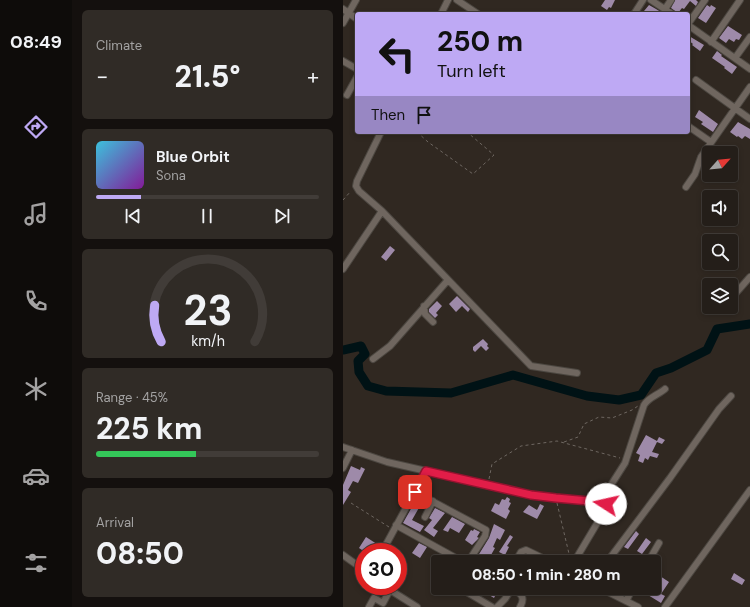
<!DOCTYPE html>
<meta charset="utf-8">
<style>
:root{--surface:#241e19;--page:#302b26;--text:#f1f3f6;--muted:#a3a2a2;--line:#413c38;--accent:#bea9f4}
body{margin:0;font-family:"DM Sans",sans-serif;background:var(--page);color:var(--text);height:100vh;display:flex;flex-direction:column;font-size:15px;white-space:nowrap}
*{box-sizing:border-box;margin:0}
p{font-size:13px;color:var(--muted)}
.icon{flex:none;width:22px;height:22px;fill:none;stroke:currentColor;stroke-width:2;stroke-linecap:round;stroke-linejoin:round}
.map{position:relative;flex:1;overflow:hidden}
.panel{display:flex;flex-direction:column;gap:10px;padding:10px;background:#14100e;width:271px}
.panel>*{flex:none}
.banner{position:absolute;left:12px;top:12px;width:335px;height:122px;border-radius:4px;box-shadow:0 2px 6px #0003,0 0 0 1px var(--line);background:#bea9f4;color:#111;overflow:hidden}
.needle{width:26px;rotate:63deg}
.fabs{position:absolute;left:359px;top:146px;display:grid;gap:8px}
.fabs a{display:grid;place-items:center;width:36px;height:36px;border-radius:4px;background:var(--surface);box-shadow:0 2px 6px #0003,0 0 0 1px var(--line);font-size:20px}
.speed{position:absolute;left:12px;top:543px;display:flex;gap:8px;font-size:20px;font-weight:700;text-align:center}
.speed>*{display:grid;place-content:center;width:52px;height:52px;border-radius:50%;background:var(--surface);box-shadow:0 2px 6px #0003,0 0 0 1px var(--line);line-height:1}
.speed .limit{border:6px solid #d22;background:#fff;color:#111}
.pin{position:absolute;display:grid;place-items:center;width:34px;height:34px;color:#fff;margin:-17px;border-radius:8px;box-shadow:0 2px 6px #0006}
.me{position:absolute;width:44px;margin:-22px;rotate:280deg;stroke-linejoin:round;filter:drop-shadow(0 0 3px #0008)}
.turn{display:flex;align-items:center;gap:14px;height:84px;padding:0 16px;font-size:18px}
.turn .icon{width:52px;height:52px;stroke-width:2.5}
.turn b{display:block;font-size:28px;line-height:34px}
.then{display:flex;align-items:center;height:38px;padding:0 16px;background:#0003;gap:8px;font-size:15px}
.big{font-size:30px;font-weight:800;line-height:1.1}
.panel .card{flex:1;display:flex;flex-direction:column;justify-content:center;gap:6px;min-width:0;padding:0 14px;border-radius:6px;background:var(--page)}
.panel .dial{align-items:center;gap:0}
.dial svg{height:104px;overflow:visible;fill:none;stroke:var(--line);stroke-width:7;stroke-linecap:round;text-anchor:middle}
.dial text{fill:var(--text);stroke:none}
.song{display:flex;align-items:center;gap:12px}
.cover{width:48px;height:48px;border-radius:6px;background:linear-gradient(135deg,hsl(190 70% 55%),hsl(290 70% 35%))}
.played{height:4px;border-radius:2px;background:linear-gradient(90deg,var(--accent) 20%,var(--line) 20%)}
.keys{display:flex;justify-content:space-around;direction:ltr}
.heat{display:flex;justify-content:space-between;align-items:center;font-size:22px;direction:ltr}
.charge{height:6px;border-radius:3px;background:linear-gradient(90deg,#34c759 45%,var(--line) 0)}
.trip{position:absolute;left:88px;top:555px;width:230px;height:40px;border-radius:4px;background:var(--surface);box-shadow:0 2px 6px #0003,0 0 0 1px var(--line);font-weight:800;line-height:40px;text-align:center}
main{display:flex;flex:1;min-height:0}
.dock{display:flex;flex-direction:column;width:72px;justify-content:space-around;align-items:center;background:#0e0c0a;color:var(--muted)}
.dock .icon{width:28px;height:28px}
.dock .active{color:var(--accent)}
.dock b{font-size:18px;color:var(--text)}
.map>svg:first-child{display:block}
.lines{fill:none;stroke-linecap:round;stroke-linejoin:round}
.river{stroke:#001215;stroke-width:9}
.building{fill:#9e8aa9}
.minor-casing{stroke:#4c4741;stroke-width:8}
.path{stroke:#6e6761;stroke-width:1;stroke-dasharray:3 3;stroke-linecap:butt}
.minor{stroke:#6f665f;stroke-width:6}
.route-casing{stroke:#92132f;stroke-width:10}
.route{stroke:#e11d48;stroke-width:7}
</style>
<main>
<nav class="dock">
<b>08:49</b>
<svg class="icon active" aria-label="directions" viewBox="0 0 24 24"><path d="M12 3l9 9-9 9-9-9zM9 14v-3h6M13 9l2 2-2 2"/></svg>
<svg class="icon" aria-label="music" viewBox="0 0 24 24"><path d="M9 18V5l10-2v13"/><circle cx="6" cy="18" r="3"/><circle cx="16" cy="16" r="3"/></svg>
<svg class="icon" aria-label="phone" viewBox="0 0 24 24"><path d="M5 4h4l2 5-3 2q2 4 5 5l2-3 5 2v4C11 20 4 13 5 4z"/></svg>
<svg class="icon" aria-label="climate" viewBox="0 0 24 24"><path d="M12 3v18M4 7l16 10M4 17L20 7"/></svg>
<svg class="icon" aria-label="car" viewBox="0 0 24 24"><path d="M5 17H2v-5l4-1 3-4h7l3 4 3 1v5h-3M9 17h6M6 11h13"/><circle cx="7" cy="17" r="2"/><circle cx="17" cy="17" r="2"/></svg>
<svg class="icon" aria-label="filters" viewBox="0 0 24 24"><path d="M4 7h16M4 17h16"/><circle cx="9" cy="7" r="2"/><circle cx="15" cy="17" r="2"/></svg>
</nav>
<section class="panel">
<div class="card"><p>Climate</p>
<div class="heat"><a>−</a><b class="big">21.5°</b><a>+</a></div>
</div>
<div class="card">
<div class="song"><i class="cover"></i><div><b>Blue Orbit</b><p>Sona</p></div></div>
<div class="played"></div>
<div class="keys"><svg class="icon" aria-label="previous" viewBox="0 0 24 24"><path d="M18 5L8 12l10 7zM5 5v14"/></svg><svg class="icon" aria-label="pause" viewBox="0 0 24 24"><path d="M8 5v14M16 5v14"/></svg><svg class="icon" aria-label="next" viewBox="0 0 24 24"><path d="M6 5l10 7-10 7zM19 5v14"/></svg></div>
</div>
<div class="card dial"><svg viewBox="0 0 100 80">
<path d="M14 69A42 42 0 1 1 86 69"/>
<path d="M14 69A42 42 0 0 1 9 41" stroke="#bea9f4"/>
<text x="50" y="56" font-size="32" font-weight="700">23</text>
<text x="50" y="72" font-size="11">km/h</text>
</svg></div>
<div class="card"><p>Range · 45%</p><b class="big">225 km</b><div class="charge"></div></div>
<div class="card"><p>Arrival</p><b class="big">08:50</b></div>
</section>
<div class="map">
<svg width="407" height="607" viewBox="0 0 407 607">
<rect width="100%" height="100%" fill="#302821"/>
<g class="lines">
<path class="river" d="M0,350L18,346L22,354L15,361L16,372L25,386L43,391L108,393L170,375L244,396L276,400L298,395L313,373L328,368L364,350L374,329L407,324"/>
</g>
<path class="building" d="M262,0H272L268,8L266,7L264,10L258,6Z
M332,0H353L355,2L353,6L347,1L341,9L339,8L335,13L328,8Z
M306,5L313,9L321,14H305L301,11Z
M364,5L367,7L368,5L373,8L363,23L355,18Z
M385,26L399,35L396,40L393,39L391,42L386,39L383,43L376,38Z
M346,36L361,45L357,51L349,45L350,44L345,40Z
M374,51L379,55L378,56L394,67L389,74L381,68L382,67L369,58Z
M356,110L375,124L370,132L358,124L360,122L352,117Z
M395,122L407,129V139L402,136L399,139L395,136L394,137L387,132Z
M47,246L52,250L43,261L38,257Z
M114,296L127,309L125,312L119,306L113,312L106,304Z
M94,301L99,306L93,313L95,315L92,318L86,312V309Z
M140,339L145,344L144,346L146,348L143,351L138,346L132,352L130,350V347Z
M303,435L314,441L316,437L322,440L319,444L314,442L309,452L316,454L314,458L307,456L305,460L302,458L300,463L295,461L297,455L293,453Z
M8,466L17,470L18,467L22,469L15,483L10,481L5,490L8,492L0,505V485Z
M164,497L167,499L166,502L168,503L165,509L167,511L163,519L148,511L152,503L156,505L159,499L162,500Z
M74,498L82,503L80,507L77,506L69,520L81,526L77,532L60,523Z
M197,504L201,506L194,519L180,512L186,505L194,510Z
M92,508L102,513L90,528L95,531L91,537L81,530L89,520L86,518Z
M109,517L122,524L116,533L107,528L105,532L100,530Z
M151,524L162,530L157,540L154,538L150,547L152,548L144,562H138L133,559L146,538Z
M131,529L137,532L134,537L136,538L129,545L122,540L128,530L130,531Z
M293,531L296,534L285,549L281,547Z
M167,535L170,537L164,546L166,547L162,555L156,552Z
M23,537L37,546L33,552H22L16,548Z
M303,538L308,542L299,554L294,551Z
M76,543L84,547L77,558L69,553Z
M311,572L326,582L318,594L322,596L318,603L305,595L311,588Z
M391,573L402,580L399,585L388,579Z
M131,588H144L153,594L151,598L141,592L140,594Z"/>
<g class="lines">
<g class="minor-casing">
<path id="minor" d="M114,0L135,14
M308,0L329,14
M0,9L14,19
M322,9L328,0
M98,14L105,0
M291,14L300,0
M0,23L13,0
M345,24L362,0
M345,25L407,69
M368,42L397,0
M392,58L407,37
M0,61L14,69
M353,80L407,119
M4,95L14,77
M345,126L368,142
M38,132L14,181L13,186L16,191L39,211L188,366L234,373
M343,187L352,174L358,157L407,87
M0,269L39,211
M392,294L407,277
M81,306L82,314L90,322
M30,359L47,346L105,280
M0,447L44,462L188,495L262,503L264,506L262,510L231,562
M0,468L9,450
M72,492L143,530L142,536L125,562
M262,503L268,485L282,463L301,405C306,397 315,395 322,389
M82,517L90,501
M53,525L120,562
M39,552L83,471
M0,555L14,565L21,564
M172,562L178,552L183,550L208,562
M264,562L327,478L376,409L388,396
M305,562L316,543
M117,588L149,607
M257,588L295,607
M283,601L290,588
M26,607L31,598L40,603L47,590L74,607
M154,607L162,599L169,588C178,594 183,597 177,607
M322,607L407,490"/>
</g>
<path class="path" d="M74,132L85,142L130,174L151,155L124,132
M0,200L8,191
M221,442L235,437L241,424L256,417L269,418L289,410L295,406
M146,479L149,464L178,446L214,441L277,458
M8,503L46,527
M214,503L227,558"/>
<use href="#minor" class="minor"/>
</g>
<g class="lines">
<g class="route-casing">
<path id="route" d="M72,492L83,471L188,495L213,498L257,502L263,504"/>
</g>
<use href="#route" class="route"/>
</g>
</svg>
<div class="fabs">
<a><svg class="needle" viewBox="-14 -14 28 28"><path d="M0-13l5 13h-10z" fill="#e53935"/><path d="M0 13l5-13h-10z" fill="#a3a2a2"/></svg></a>
<a><svg class="icon" aria-label="sound" viewBox="0 0 24 24"><path d="M4 9h4l5-4v14l-5-4H4zM17 9q2 3 0 6"/></svg></a>
<a><svg class="icon" aria-label="search" viewBox="0 0 24 24"><circle cx="10" cy="10" r="6"/><path d="M15 15l6 6"/></svg></a>
<a><svg class="icon" aria-label="layers" viewBox="0 0 24 24"><path d="M12 4l9 5-9 5-9-5zM3 14l9 5 9-5"/></svg></a>
</div>
<div class="speed"><div class="limit">30</div></div>
<div class="pin" style="left:72px;top:492px;background:#d93025"><svg class="icon" aria-label="arrive" viewBox="0 0 24 24"><path d="M6 21V4h12l-3 4 3 4H6"/></svg></div>
<svg class="me" style="left:263px;top:504px" viewBox="-20 -20 40 40"><circle r="19" fill="#fff"/><path d="M0-13L10 11 0 6-10 11z" fill="#e11d48"/></svg>
<div class="trip">08:50 · 1 min · 280 m</div>
<div class="banner">
<div class="turn"><svg class="icon" aria-label="left" viewBox="0 0 24 24"><path d="M17 20v-9H6M10 6l-5 5 5 5"/></svg><div><b>250 m</b>Turn left</div></div>
<div class="then">Then<svg class="icon" aria-label="arrive" viewBox="0 0 24 24"><path d="M6 21V4h12l-3 4 3 4H6"/></svg></div>
</div>
</div>
</main>
